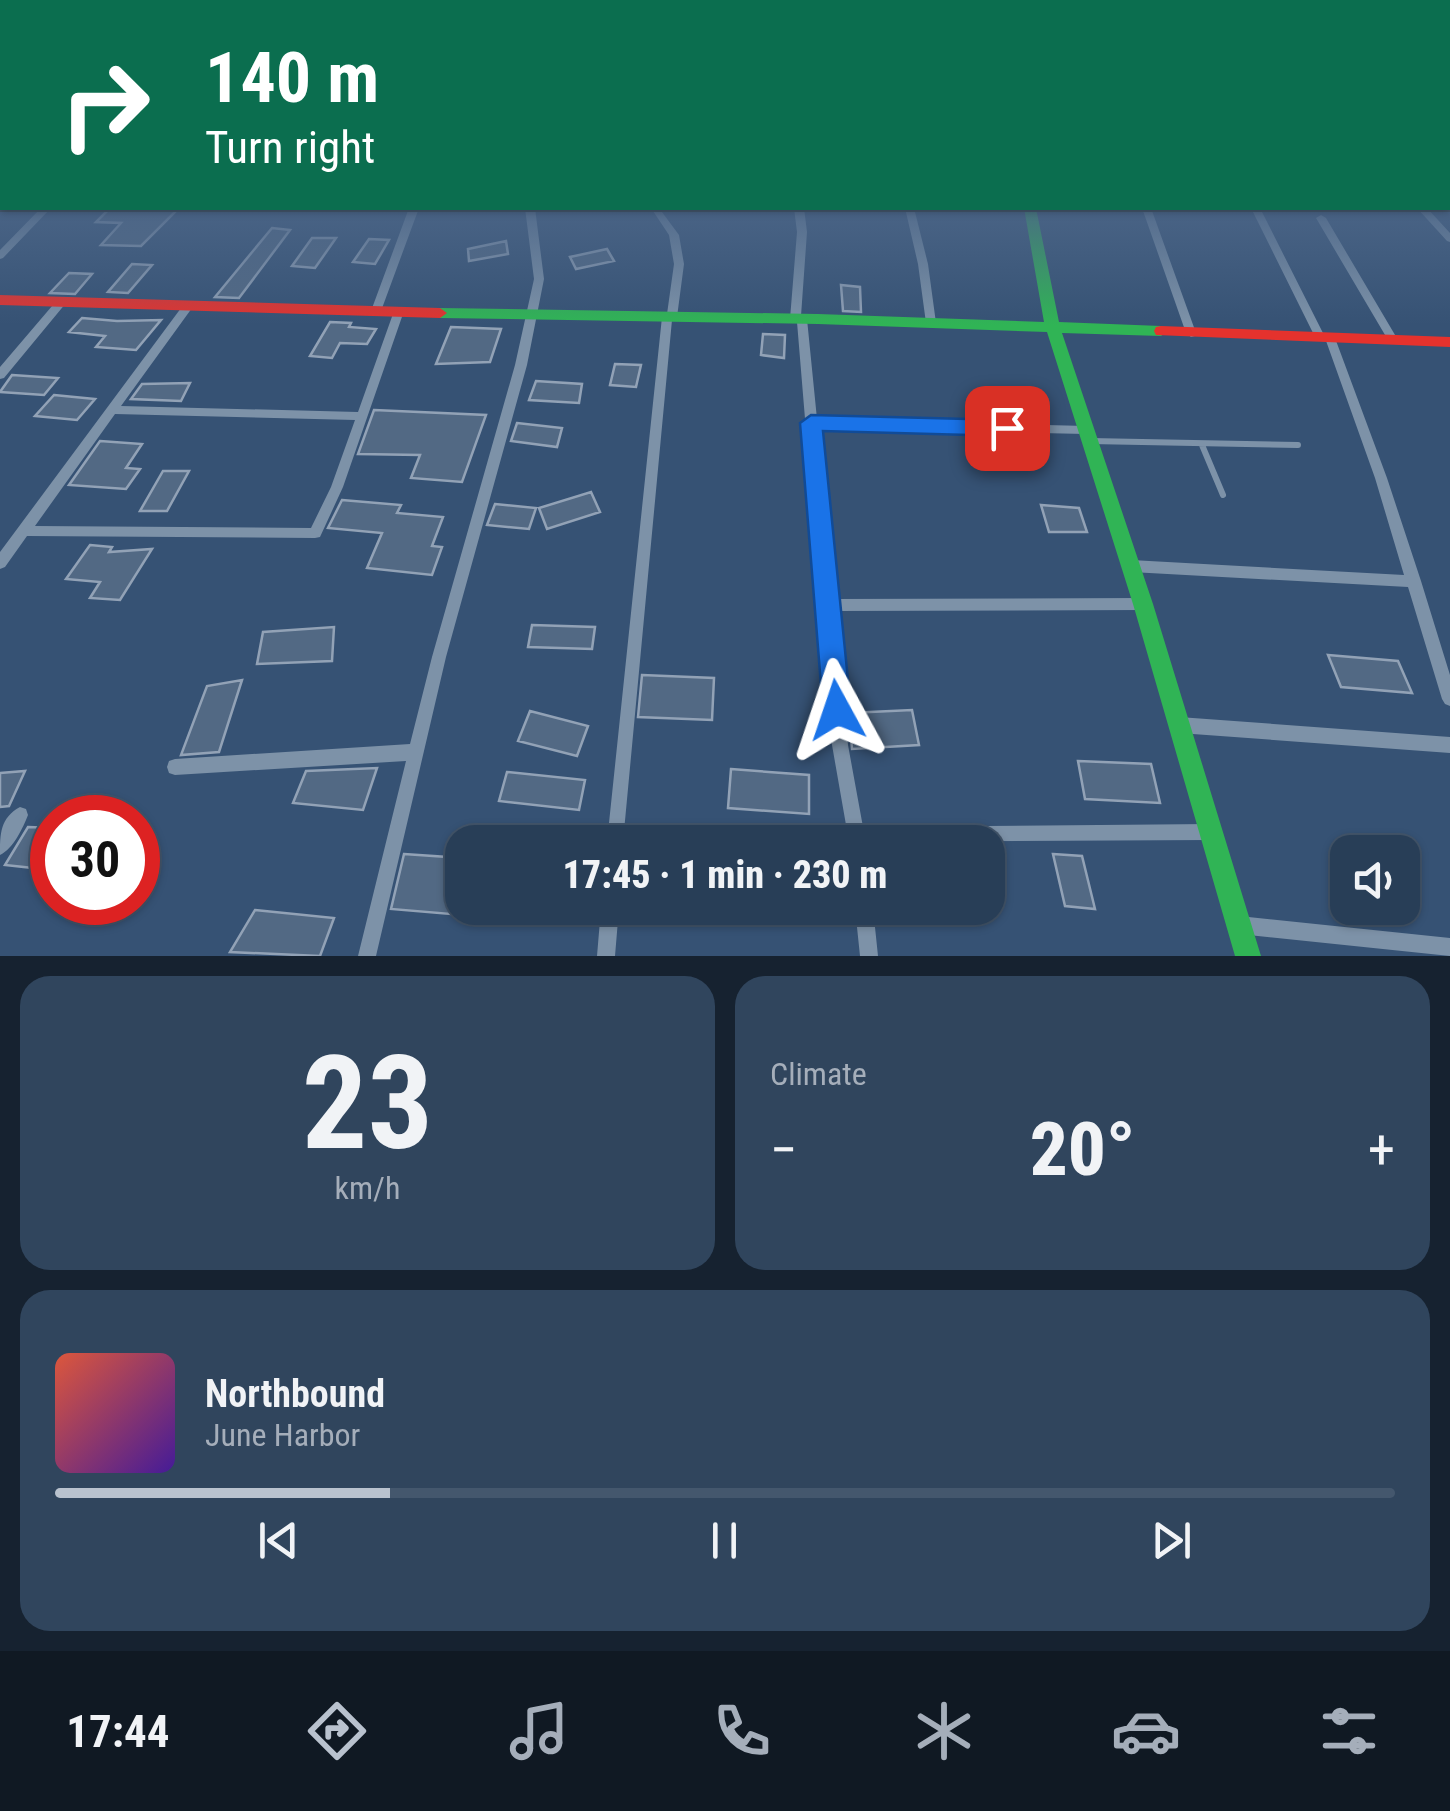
<!DOCTYPE html>
<meta charset="utf-8">
<style>
:root{--surface:#283e57;--page:#30455d;--text:#f1f3f6;--muted:#a5aeba;--line:#44576d;--accent:#b9c2ce}
body{margin:0;font-family:"Roboto Condensed",sans-serif;background:var(--page);color:var(--text);height:100vh;display:flex;flex-direction:column;font-size:38px;white-space:nowrap}
*{box-sizing:border-box;margin:0}
p{font-size:32px;color:var(--muted)}
.icon{flex:none;width:55px;height:55px;fill:none;stroke:currentColor;stroke-width:2;stroke-linecap:round;stroke-linejoin:round}
.map{position:relative;height:956px;overflow:hidden}
.side{display:flex;flex-direction:column;gap:20px;padding:20px;background:#162230;flex:1}
.side>*{flex:none}
.hud{position:absolute;left:0px;top:0px;width:1450px;height:210px;box-shadow:0 2px 8px #0004,0 0 0 2px var(--line);background:#0b6e4f;color:#fff;overflow:hidden}
.tools{position:absolute;left:1330px;top:835px;display:grid;gap:20px}
.tools a{display:grid;place-items:center;width:90px;height:90px;border-radius:20px;background:var(--surface);box-shadow:0 2px 8px #0004,0 0 0 2px var(--line);font-size:50px}
.speed{position:absolute;left:30px;top:795px;display:flex;gap:20px;font-size:50px;font-weight:700;text-align:center}
.speed>*{display:grid;place-content:center;width:130px;height:130px;border-radius:50%;background:var(--surface);box-shadow:0 2px 8px #0004,0 0 0 2px var(--line);line-height:1}
.speed .limit{border:15px solid #d22;background:#fff;color:#111}
.pin{position:absolute;display:grid;place-items:center;width:85px;height:85px;color:#fff;margin:-42px;border-radius:20px;box-shadow:0 5px 15px #0006}
.me{position:absolute;width:110px;margin:-55px;rotate:355deg;stroke-linejoin:round;filter:drop-shadow(0 0 8px #0008)}
.turn{display:flex;align-items:center;gap:35px;height:210px;padding:0 40px;font-size:45px}
.turn .icon{width:130px;height:130px;stroke-width:2.5}
.turn b{display:block;font-size:70px;line-height:85px}
.big{font-size:75px;font-weight:800;line-height:1.1}
.side .card{flex:1;display:flex;flex-direction:column;justify-content:center;gap:15px;min-width:0;padding:0 35px;border-radius:30px;background:var(--page)}
.side .dial{align-items:center;gap:0}
.dial b{font-size:130px;line-height:1}
.song{display:flex;align-items:center;gap:30px}
.cover{width:120px;height:120px;border-radius:15px;background:linear-gradient(135deg,hsl(10 70% 55%),hsl(260 70% 35%))}
.played{height:10px;border-radius:5px;background:linear-gradient(90deg,var(--accent) 25%,var(--line) 25%)}
.keys{display:flex;justify-content:space-around;direction:ltr}
.heat{display:flex;justify-content:space-between;align-items:center;font-size:55px;direction:ltr}
.side .tiles{flex:1;display:grid;gap:20px;grid-template-columns:1fr 1fr}
.card:last-child{grid-column:span 2}
.trip{position:absolute;left:445px;top:825px;width:560px;height:100px;border-radius:30px;background:var(--surface);box-shadow:0 2px 8px #0004,0 0 0 2px var(--line);font-weight:800;line-height:100px;text-align:center}
.dock{display:flex;height:160px;justify-content:space-around;align-items:center;background:#101923;color:var(--muted)}
.dock .icon{width:70px;height:70px}
.dock .selected{color:var(--accent)}
.dock b{font-size:45px;color:var(--text)}
.map>svg:first-child{display:block}
.building{fill:#526984;stroke:#92a2b6;stroke-width:2.5}
.lines{fill:none;stroke-linecap:round;stroke-linejoin:round}
.lane{stroke:#7d92a8;stroke-width:6}
.street{fill:#7d92a8;fill-rule:evenodd}
.fast{fill:#30b455;fill-rule:evenodd}
.jam{fill:#e5322d;fill-rule:evenodd}
.route{fill:#1a73e8;stroke:#114b97;stroke-width:2.5}
</style>
<div class="map">
<svg width="1450" height="956" viewBox="0 0 1450 956">
<rect width="100%" height="100%" fill="#365274"/>
<path class="building" d="M110,208H179L141,246L101,245L121,223L96,222Z
M272,228L290,230L239,298L215,297Z
M312,238H336L315,268L292,266Z
M369,239L389,240L375,264L353,262Z
M506,241L508,254L469,261L468,249Z
M607,249L614,261L576,269L570,257Z
M132,264L152,265L128,293L108,292Z
M69,273L92,274L75,294L50,293Z
M841,285L860,287L861,312L843,311Z
M82,318L117,321L161,320L136,350L96,347L105,336L69,332Z
M330,322L351,323L349,327L376,329L367,344L340,343L332,358L310,356Z
M451,327L501,329L490,362L436,364Z
M763,334L785,335L784,358L761,355Z
M615,364L641,365L636,387L610,385Z
M12,375L58,378L44,395L0,392Z
M536,381L582,384L579,403L529,400Z
M190,383L181,401L131,399L142,384Z
M54,395L95,399L77,420L35,416Z
M374,410L486,415L462,482L411,478L420,455L358,454Z
M517,423L562,428L557,447L511,441Z
M100,441L142,444L126,468L140,469L126,489L69,485Z
M163,471H189L167,511H140Z
M591,492L600,512L547,529L539,508Z
M342,500L401,505L397,513L443,517L432,546L442,547L432,575L367,568L382,533L328,528Z
M495,504L536,508L529,529L487,525Z
M1041,505L1079,508L1087,532H1049Z
M90,545L112,547L109,552L152,549L120,600L90,598L100,582L66,579Z
M532,625L595,627L592,649L528,647Z
M334,627L332,661L257,664L263,632Z
M1328,655L1398,661L1412,693L1341,687Z
M642,675L714,678L712,720L638,717Z
M242,680L219,752L181,755L207,686Z
M912,710L919,745L852,749L849,713Z
M530,711L588,726L577,756L518,741Z
M1078,761L1151,764L1160,803L1085,799Z
M377,768L363,810L293,803L306,771Z
M731,769L809,775V814L728,808Z
M25,771L9,806L0,807V773Z
M507,772L585,780L579,810L499,801Z
M28,827L52,828V870L5,865Z
M404,854L462,858V915L391,909Z
M1053,854L1082,856L1095,909L1065,906Z
M255,910L334,918L320,956L230,952Z"/>
<g class="lines">
<path class="lane" d="M1090,441L1298,445
M1202,445L1223,495"/>
<path class="street" d="M41,208H51L3,258L0,259V250Z
M409,208H419L381,311L376,314L372,313L371,311Z
M525,208H535L544,279L527,365L446,657L376,956H358L406,761L175,775L169,773L167,767L169,761L175,759L410,744L432,657L515,365L534,279Z
M651,208H659L679,235L684,264L677,317L672,320L623,842H607L662,317L667,314L674,264L669,235Z
M794,208H804L807,232L801,316L806,317L807,319L817,419L1086,426L1092,430L1086,434L818,428L834,599L1143,598L1148,600L1150,604L1148,608L1143,610L835,611L848,745L863,827L1210,824L1216,826L1218,832L1216,838L1210,840L849,842L832,745L797,322L791,321L790,319L797,232Z
M905,208H914L928,264L936,323L931,327L926,323L918,264Z
M1142,208H1151L1196,333L1195,336L1191,337L1186,333Z
M1251,208H1260L1325,337L1330,334L1335,338L1387,478L1421,581L1450,675V706L1445,704L1442,699L1408,587L1131,572L1126,570L1124,566L1126,562L1131,560L1404,575L1375,478L1325,338L1320,341L1315,337Z
M1417,208H1427L1450,233V242L1447,241Z
M1321,215L1326,218L1398,340L1397,343L1393,344L1388,340L1316,218Z
M62,298L66,299V303L4,378L0,379V367L58,299Z
M188,303L193,306L192,308L121,406L358,412L394,311L399,308L404,311L343,487L320,537L315,538L27,536L5,567L0,569V552L184,304ZM115,414L355,420L331,487L311,528L35,526Z
M1179,717L1450,737V753L1179,733L1174,730L1171,725L1174,720Z
M20,807L26,809L28,815C23,828 13,849 0,855C0,834 0,818 20,807Z
M601,908H619L615,956H597Z
M855,908H873L878,956H860Z
M1239,916L1450,938V956L1239,934L1233,931L1230,925L1233,919Z"/>
<path class="fast" d="M1024,208H1036L1059,322L1161,326L1168,331L1161,336L1062,333L1153,604L1261,956H1235L1133,604L1047,332L818,324L440,318L433,313L440,308L818,314L1044,322Z"/>
<path class="jam" d="M0,295L440,308L447,313L440,318L0,305Z
M1161,326L1450,337V347L1156,335L1154,331L1156,327Z"/>
</g>
<linearGradient id="sky" x2="0" y2="1"><stop stop-color="#1e2d40"/><stop offset="0.59" stop-color="#4c6688"/><stop offset="1" stop-color="#4c6688" stop-opacity="0"/></linearGradient>
<rect width="1450" height="325" fill="url(#sky)"/>
<path class="route" d="M811,415L1007,420L1018,428L1007,436L823,431L851,710L847,719L837,723L827,719L823,710L800,423Z"/>
</svg>
<div class="tools">
<a><svg class="icon" aria-label="sound" viewBox="0 0 24 24"><path d="M4 9h4l5-4v14l-5-4H4zM17 9q2 3 0 6"/></svg></a>
</div>
<div class="speed"><div class="limit">30</div></div>
<div class="pin" style="left:1007px;top:428px;background:#d93025"><svg class="icon" aria-label="arrive" viewBox="0 0 24 24"><path d="M6 21V4h12l-3 4 3 4H6"/></svg></div>
<svg class="me" style="left:837px;top:710px" viewBox="-20 -20 40 40"><path d="M0-17L14 15 0 8-14 15z" fill="#1a73e8" stroke="#fff" stroke-width="4"/></svg>
<div class="trip">17:45 · 1 min · 230 m</div>
<div class="hud">
<div class="turn"><svg class="icon" aria-label="right" viewBox="0 0 24 24"><path d="M7 20v-9h11M14 6l5 5-5 5"/></svg><div><b>140 m</b>Turn right</div></div>
</div>
</div>
<section class="side">
<div class="tiles">
<div class="card dial"><b>23</b><p>km/h</p></div>
<div class="card"><p>Climate</p>
<div class="heat"><a>−</a><b class="big">20°</b><a>+</a></div>
</div>
<div class="card">
<div class="song"><i class="cover"></i><div><b>Northbound</b><p>June Harbor</p></div></div>
<div class="played"></div>
<div class="keys"><svg class="icon" aria-label="previous" viewBox="0 0 24 24"><path d="M18 5L8 12l10 7zM5 5v14"/></svg><svg class="icon" aria-label="pause" viewBox="0 0 24 24"><path d="M8 5v14M16 5v14"/></svg><svg class="icon" aria-label="next" viewBox="0 0 24 24"><path d="M6 5l10 7-10 7zM19 5v14"/></svg></div>
</div>
</div>
</section>
<nav class="dock">
<b>17:44</b>
<svg class="icon selected" aria-label="directions" viewBox="0 0 24 24"><path d="M12 3l9 9-9 9-9-9zM9 14v-3h6M13 9l2 2-2 2"/></svg>
<svg class="icon" aria-label="music" viewBox="0 0 24 24"><path d="M9 18V5l10-2v13"/><circle cx="6" cy="18" r="3"/><circle cx="16" cy="16" r="3"/></svg>
<svg class="icon" aria-label="phone" viewBox="0 0 24 24"><path d="M5 4h4l2 5-3 2q2 4 5 5l2-3 5 2v4C11 20 4 13 5 4z"/></svg>
<svg class="icon" aria-label="climate" viewBox="0 0 24 24"><path d="M12 3v18M4 7l16 10M4 17L20 7"/></svg>
<svg class="icon" aria-label="car" viewBox="0 0 24 24"><path d="M5 17H2v-5l4-1 3-4h7l3 4 3 1v5h-3M9 17h6M6 11h13"/><circle cx="7" cy="17" r="2"/><circle cx="17" cy="17" r="2"/></svg>
<svg class="icon" aria-label="filters" viewBox="0 0 24 24"><path d="M4 7h16M4 17h16"/><circle cx="9" cy="7" r="2"/><circle cx="15" cy="17" r="2"/></svg>
</nav>
